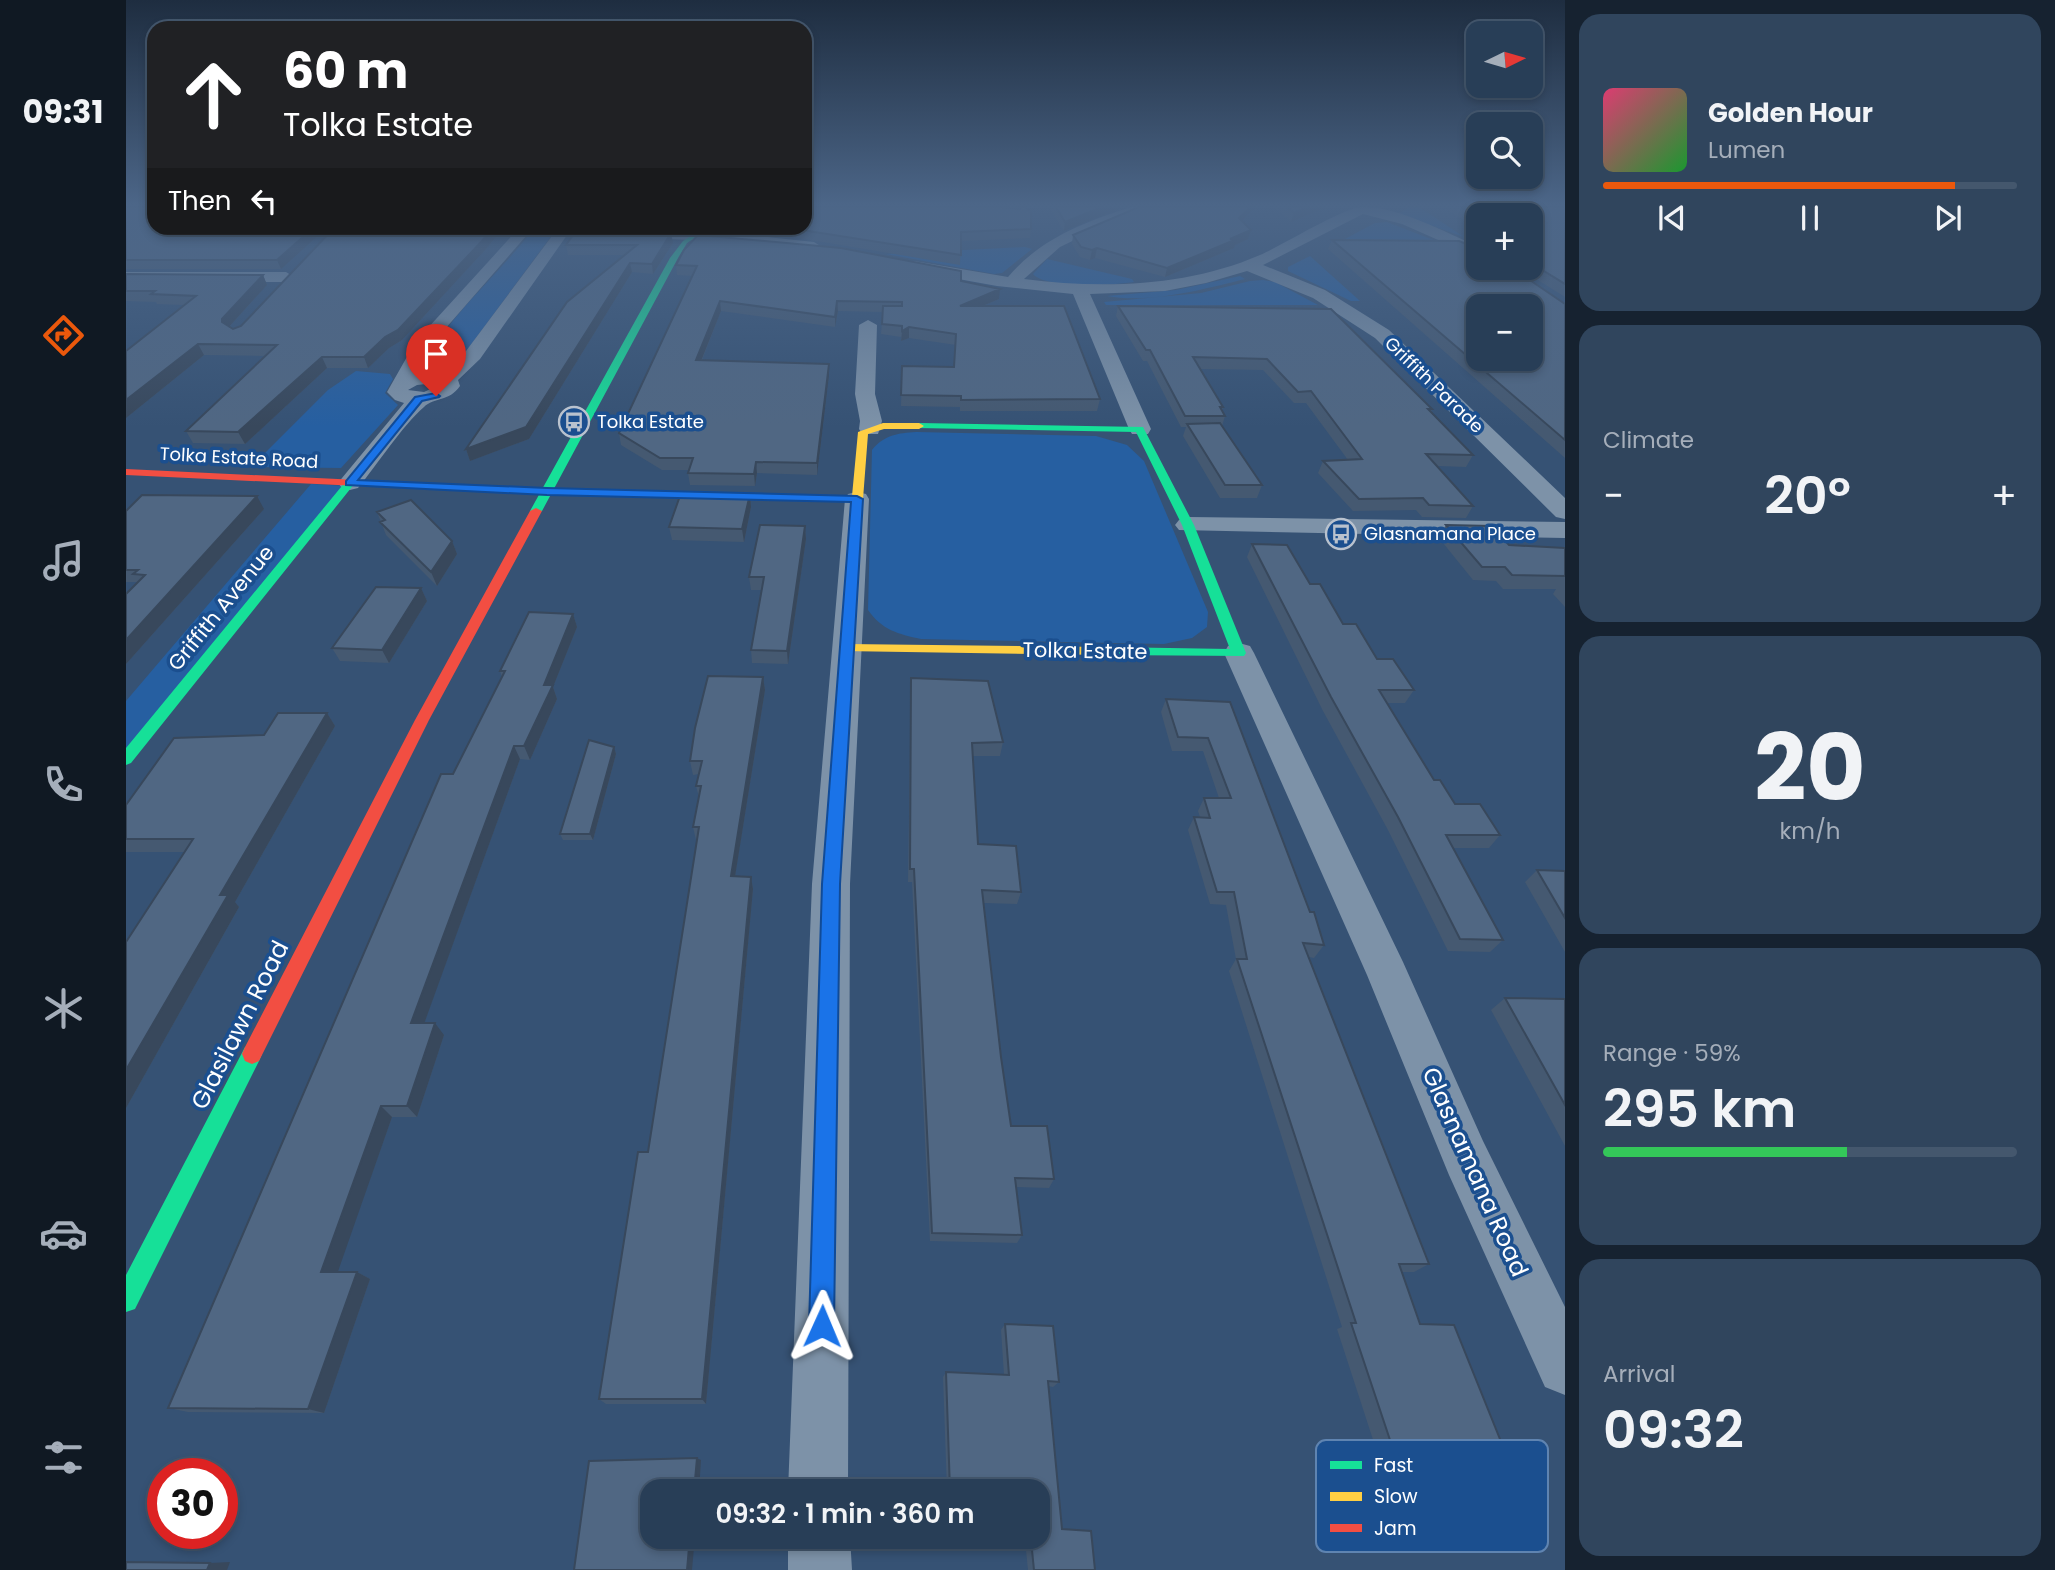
<!DOCTYPE html>
<meta charset="utf-8">
<style>
:root{--surface:#283e57;--page:#30455d;--text:#f1f3f6;--muted:#a5aeba;--line:#44576d;--accent:#ea580c}
body{margin:0;font-family:Poppins,sans-serif;background:var(--page);color:var(--text);height:100vh;display:flex;flex-direction:column;font-size:26px;white-space:nowrap}
*{box-sizing:border-box;margin:0}
p{font-size:23px;color:var(--muted)}
.icon{flex:none;width:38px;height:38px;fill:none;stroke:currentColor;stroke-width:2;stroke-linecap:round;stroke-linejoin:round}
.map{position:relative;flex:1;overflow:hidden}
.side{display:flex;flex-direction:column;gap:14px;padding:14px;background:#162230;width:490px}
.side>*{flex:none}
.guide{position:absolute;left:21px;top:21px;width:665px;height:214px;border-radius:21px;box-shadow:0 4px 10px #0003,0 0 0 2px var(--line);background:#202124;color:#fff;overflow:hidden}
.needle{width:46px;rotate:85deg}
.buttons{position:absolute;left:1340px;top:21px;display:grid;gap:14px}
.buttons a{display:grid;place-items:center;width:77px;height:77px;border-radius:14px;background:var(--surface);box-shadow:0 4px 10px #0003,0 0 0 2px var(--line);font-size:35px}
.speed{position:absolute;left:21px;top:1458px;display:flex;gap:14px;font-size:35px;font-weight:700;text-align:center}
.speed>*{display:grid;place-content:center;width:91px;height:91px;border-radius:50%;background:var(--surface);box-shadow:0 4px 10px #0003,0 0 0 2px var(--line);line-height:1}
.speed .limit{border:10px solid #d22;background:#fff;color:#111}
.pin{position:absolute;display:grid;place-items:center;width:60px;height:60px;color:#fff;margin:-72px -30px;border-radius:50% 50% 50% 0;rotate:-45deg;box-shadow:0 0 7px #0007}
.pin .icon{rotate:45deg}
.me{position:absolute;width:77px;margin:-38px;rotate:1deg;stroke-linejoin:round;filter:drop-shadow(0 0 5px #0008)}
.turn{display:flex;align-items:center;gap:24px;height:147px;padding:0 21px;font-size:32px}
.turn .icon{width:91px;height:91px;stroke-width:2.5}
.turn b{display:block;font-size:49px;line-height:60px}
.then{display:flex;align-items:center;height:66px;padding:0 21px;background:#0003;gap:14px;font-size:26px}
.big{font-size:52px;font-weight:600;line-height:1.1}
.side .tile{flex:1;display:flex;flex-direction:column;justify-content:center;gap:10px;min-width:0;padding:0 24px;border-radius:21px;background:var(--page)}
.side .dial{align-items:center;gap:0}
.dial b{font-size:91px;line-height:1}
.song{display:flex;align-items:center;gap:21px}
.cover{width:84px;height:84px;border-radius:10px;background:linear-gradient(135deg,hsl(340 70% 55%),hsl(130 70% 35%))}
.played{height:7px;border-radius:4px;background:linear-gradient(90deg,var(--accent) 85%,var(--line) 85%)}
.keys{display:flex;justify-content:space-around;direction:ltr}
.heat{display:flex;justify-content:space-between;align-items:center;font-size:38px;direction:ltr}
.charge{height:10px;border-radius:5px;background:linear-gradient(90deg,#34c759 59%,var(--line) 0)}
.trip{position:absolute;left:514px;top:1479px;width:410px;height:70px;border-radius:21px;background:var(--surface);box-shadow:0 4px 10px #0003,0 0 0 2px var(--line);font-weight:600;line-height:70px;text-align:center}
main{display:flex;flex:1;min-height:0}
.tabs{display:flex;flex-direction:column;width:126px;justify-content:space-around;align-items:center;background:#101923;color:var(--muted)}
.tabs .icon{width:49px;height:49px}
.tabs .on{color:var(--accent)}
.tabs b{font-size:32px;color:var(--text)}
.map>svg:first-child{display:block}
.green{fill:#265fa1}
.lines{fill:none;stroke-linecap:round;stroke-linejoin:round}
.street{fill:#7d92a8;fill-rule:evenodd}
.fast{fill:#16e098;fill-rule:evenodd}
.slow{fill:#ffcf43;fill-rule:evenodd}
.jam{fill:#f24e42;fill-rule:evenodd}
.wall{fill:#455971}
.shaded-wall{fill:#38485c}
.building{fill:#506783;stroke:#38485c;stroke-width:2;fill-rule:evenodd}
.route{fill:#1a73e8;stroke:#114b97;stroke-width:2}
.labels{text-anchor:middle;stroke-width:7;stroke-linejoin:round;paint-order:stroke}
.far-street-label{font-size:18px;fill:#fff;stroke:#1b4f8f}
.far-poi-label{font-size:18px;fill:#fff;stroke:#1b4f8f;text-anchor:start}
.street-label{font-size:21px;fill:#fff;stroke:#1b4f8f}
.near-street-label{font-size:24px;fill:#fff;stroke:#1b4f8f}
.key{fill:#1b4f8f;stroke:#5f84b1;stroke-width:2}
.key-label{font-size:19px;fill:#fff}
</style>
<main>
<nav class="tabs">
<b>09:31</b>
<svg class="icon on" aria-label="directions" viewBox="0 0 24 24"><path d="M12 3l9 9-9 9-9-9zM9 14v-3h6M13 9l2 2-2 2"/></svg>
<svg class="icon" aria-label="music" viewBox="0 0 24 24"><path d="M9 18V5l10-2v13"/><circle cx="6" cy="18" r="3"/><circle cx="16" cy="16" r="3"/></svg>
<svg class="icon" aria-label="phone" viewBox="0 0 24 24"><path d="M5 4h4l2 5-3 2q2 4 5 5l2-3 5 2v4C11 20 4 13 5 4z"/></svg>
<svg class="icon" aria-label="climate" viewBox="0 0 24 24"><path d="M12 3v18M4 7l16 10M4 17L20 7"/></svg>
<svg class="icon" aria-label="car" viewBox="0 0 24 24"><path d="M5 17H2v-5l4-1 3-4h7l3 4 3 1v5h-3M9 17h6M6 11h13"/><circle cx="7" cy="17" r="2"/><circle cx="17" cy="17" r="2"/></svg>
<svg class="icon" aria-label="filters" viewBox="0 0 24 24"><path d="M4 7h16M4 17h16"/><circle cx="9" cy="7" r="2"/><circle cx="15" cy="17" r="2"/></svg>
</nav>
<div class="map">
<svg width="1439" height="1570" viewBox="0 0 1439 1570">
<rect width="100%" height="100%" fill="#365274"/>
<path class="green" d="M1283,207H1293L1338,237L1272,214Z
M1261,222L1310,241L1217,240L1249,223Z
M408,228H431L335,358L320,370L301,371L297,367C320,317 375,273 408,228Z
M899,247L906,249L876,273L868,274L760,254Z
M1184,256L1234,301H1225L1162,271V267Z
M921,259L1006,279L1008,282C989,285 919,289 907,274Z
M1114,276L1119,279C1079,289 1023,304 981,296L1050,290Z
M1137,280L1149,282L1192,305H980L978,302L1075,293L1124,281Z
M230,371L264,374L267,379L259,393L272,405L215,468L125,467L202,390Z
M790,432L970,436L1001,445L1018,461L1082,612L1081,627L1066,638L1038,644L795,639C772,634 756,630 742,610L746,450C758,435 772,433 790,432Z
M185,484L222,486L0,756V701Z"/>
<g class="lines">
<path class="street" d="M1005,207H1026L969,230L934,247L898,279C976,289 1060,287 1134,255C1155,246 1217,208 1235,207C1271,206 1317,231 1353,247V258L1276,224L1237,214L1137,265L1199,290L1263,330L1439,498V519L1430,517L1249,338L1187,298L1121,271L1080,283L1039,291L964,294L1025,429L1022,434H1006L1003,429L947,294L871,286L788,271L780,266L788,261L882,277C914,239 958,222 1005,207Z
M393,228H407L319,329L290,373L320,370L340,351L432,228H446L354,359L332,380L334,386C323,402 308,397 298,407C276,426 251,465 232,488L224,490L216,488L212,483L216,478L278,403L269,400L261,392L290,341ZM310,383L313,385L298,392L282,390L291,385Z
M500,230L612,234L688,242L696,247L688,252L612,242L495,237L493,234Z
M0,272H160L168,277L160,282H0Z
M742,320L751,325L749,394L756,421L752,434H736L733,429L734,421L729,394L733,325Z
M731,492L740,494L743,499L724,884L722,1491H662L686,884L719,499L722,494Z
M1062,517L1439,522V538L1053,530L1049,525L1053,520Z
M1113,643L1124,646L1128,653L1277,962L1357,1141L1439,1307V1395L1419,1387L1323,1175L1241,975L1098,653L1102,646Z
M662,1536H724L726,1570H662Z"/>
<path class="fast" d="M565,236L570,237L561,243L552,258L416,511L406,513L404,511L544,258L557,241Z
M793,423L1017,427L1068,525L1120,653L1118,656L981,655L974,651L981,647L1104,649L1056,525L1010,432L790,428V424Z
M220,481L229,483L5,763L0,765V748Z
M126,1044L133,1047L136,1054L133,1061L9,1309L0,1312V1275L119,1047Z"/>
<path class="slow" d="M757,423H793L798,426L793,429H758L742,434L737,499L731,502L421,495L416,492L421,489L726,496L732,432Z
M721,644L981,647L988,651L981,655L716,651L714,648Z"/>
<path class="jam" d="M0,469L421,489L426,492L421,495L0,475Z
M410,508L416,511L303,720L133,1061L126,1064L119,1061L116,1054L119,1047L289,720L404,511Z"/>
</g>
<path class="wall" d="M0,207L28,228H370V237L359,250L276,340L263,348L242,368H201L119,444L67,443L60,431L140,356L78,355L0,418L58,305L31,304L30,302L0,301V274L137,275L141,285L103,327L107,329L115,326L204,232L195,233L155,269H0Z
M679,207H900L905,229L904,238L835,241L834,265L661,236L579,230L468,228L465,230L467,231L547,243L527,274L506,272L403,439L344,461L340,449L499,255H442L440,245L452,228H679Z
M923,207H997L938,231Z
M1013,207H1129L1116,221L1125,230L1122,239L1109,245L1108,248L1039,277L969,258L964,260L954,257L946,244L947,235Z
M1148,207H1200L1165,222Z
M1317,207H1439V297L1393,268H1405V215H1353V229Z
M1206,240L1439,304V458L1202,249Z
M550,265L835,281L873,299L857,306L974,399L971,411H834V407L775,406L776,366L828,367L830,345L783,338L775,341V337L755,334L757,312L712,311L709,327L595,311L576,360L703,364V375L691,475L631,473L629,486L564,485L562,473L563,470H536L495,445L493,433L567,276L551,275Z
M992,306L1306,409L1305,412L1347,455L1340,467L1312,466L1347,506L1340,518L1296,517L1290,510L1227,511L1192,473L1197,461L1222,460L1180,403H1168L1137,370L1074,369L1097,407L1096,411L1099,416L1096,426L1136,485L1131,498H1094L1057,436L1060,427H1055L1021,361H1017L990,316Z
M624,494L625,507L618,542L546,540L543,527Z
M138,509L0,664V594L11,582H0V511Z
M251,512L326,541L331,554L311,586L260,535Z
M1320,525L1383,545L1439,548V607L1427,594L1430,589H1377L1370,581L1347,580L1313,538Z
M679,526L680,539L662,664L626,663L625,650L636,590H625L623,577Z
M1126,544L1184,584L1217,624L1251,659L1288,690L1279,703H1261L1308,780L1329,804L1374,835L1363,848H1327L1377,940L1364,952L1322,951L1262,830L1197,711L1121,557Z
M295,588L301,601L263,663L214,661L206,648Z
M447,614L451,627L427,687L431,699L404,760L394,759L298,1023L318,1035L291,1117H266L211,1272H231L244,1279L198,1413L62,1412L42,1408L327,774L376,677L374,671Z
M637,677L639,690L609,876L625,877L627,889L580,1404H480L473,1399L522,1152L571,840H570L567,827L573,797L570,786L573,774L567,775L564,761Z
M785,678L877,742L874,756H847L852,844L895,892L891,904L858,903L875,1057L885,1126L928,1179L923,1188L890,1187L896,1235L891,1243L804,1241L786,882H782Z
M1040,699L1104,702L1184,912L1198,945L1188,958L1183,957L1303,1264L1288,1272H1276L1294,1324L1386,1469L1366,1472L1341,1471L1354,1507L1335,1509L1230,1507L1215,1455L1230,1452H1251L1211,1329L1216,1327L1103,971L1110,959L1100,905L1084,904L1062,830L1068,817H1074L1072,811L1078,798H1093L1077,751H1046L1035,712Z
M201,713L209,726L109,902L113,907L0,1108V942L59,852H0V805L138,735Z
M488,747L490,754L467,840H437L434,834Z
M1411,870L1439,871V952L1399,882Z
M1379,998L1439,999V1146L1365,1010Z
M879,1324L933,1382L927,1387L922,1386L936,1529L969,1570H902L900,1550L822,1546V1536H912V1491H821L817,1377L820,1372L878,1375L875,1330Z"/>
<path class="shaded-wall" d="M976,207H997L938,231L939,222Z
M1124,207H1129L1110,227L1113,218Z
M1181,207H1200L1165,222L1168,213Z
M187,228H202L203,232L195,233L155,269L151,260Z
M367,228H370V237L359,250L276,340L263,348L242,368L238,357Z
M1125,230L1122,239L1109,245L1108,248L1039,277L1041,268Z
M545,233L547,243L527,274L526,264Z
M971,248L969,258L964,260L966,250Z
M504,263L506,272L403,439L344,461L340,449Z
M137,275L141,285L101,329L96,322V319Z
M874,289L873,299L833,316L834,306Z
M594,301L595,311L571,371L570,360Z
M711,301L712,311L709,327V317Z
M783,327V338L775,341L776,331Z
M72,344L78,355L0,418V400Z
M196,357L201,368L119,444L112,432Z
M703,364V375L691,475V463Z
M630,462L631,473L629,486L628,474Z
M624,494L625,507L618,542L616,529Z
M131,496L138,509L0,664V640Z
M679,526L680,539L662,664L661,651Z
M326,541L331,554L311,586L305,572Z
M295,588L301,601L263,663L256,650Z
M447,614L451,627L427,687L431,699L404,760L398,746L418,685Z
M637,677L639,690L607,889L605,876Z
M201,713L209,726L109,902L113,907L0,1108V1070L94,895Z
M388,746L394,759L294,1035L285,1023Z
M488,747L490,754L467,840L464,834Z
M625,877L627,889L580,1404L576,1399Z
M309,1023L318,1035L291,1117L281,1106Z
M255,1106L266,1117L209,1280L195,1272Z
M231,1272L244,1279L198,1413L182,1409Z
M571,1458L575,1460L573,1491H568Z
M564,1536H569L566,1570H561Z
M104,1562L101,1570H81L84,1563Z"/>
<path class="building" d="M0,207H28V228H187L151,260H0Z
M679,207H876L895,209L891,207H900L901,209L905,210V229L835,232V255L663,228H679Z
M930,207H976L939,222Z
M1013,207H1124L1113,218L1125,230L1104,239H1111L1041,268L971,248L966,250L955,247L947,235Z
M1161,207H1181L1168,213Z
M1335,207H1439V284L1405,263V215H1353V218Z
M207,228H367L356,241L272,330L259,337L238,357H196L112,432L60,431L151,345L72,344L0,400V351L70,296L25,294L29,291H0V274L137,275L96,319V322L107,329L115,326L208,228Z
M452,228H461L467,231L545,233L526,264L504,263L400,427L340,449L441,302L511,245H440Z
M572,235L715,248L835,271V281L874,289L834,306H938L974,399L835,400V396L775,395L776,366L828,367L830,334L783,327L776,331V326L756,324L757,306H776V302L711,301L709,317L594,301L570,360L703,364L691,463L630,462L628,474L562,473L567,458H534L493,433L571,266L550,265L558,250Z
M1206,240L1333,241L1353,249V268H1386L1439,304V440ZM1353,306H1405V359H1353Z
M992,306L1205,309L1306,409H1302L1347,455L1300,454L1347,506L1303,505L1297,498L1233,499L1197,461L1236,459L1185,391L1172,392L1141,359L1067,357L1097,407H1094L1099,416H1059L1024,350H1020Z
M1094,423L1136,485H1099L1061,424Z
M555,493L624,494L616,529L543,527Z
M16,495L131,496L0,640V594L19,575L7,574L12,570H0V511Z
M285,500L326,541L305,572L254,522L259,520L251,512Z
M634,525L679,526L661,651L625,650L638,577H623Z
M1320,525L1366,526L1383,545L1439,548V576L1386,575L1379,567H1356Z
M1126,544L1161,545L1184,584H1194L1217,624H1230L1251,659H1267L1288,690H1253L1308,780H1314L1329,804H1354L1374,835H1320L1377,940L1334,939L1272,817L1205,697Z
M250,587L295,588L256,650L206,648Z
M403,612L447,614L418,685H427L398,746H388L285,1023H309L281,1106H255L195,1272H231L182,1409L42,1408L315,774H327L379,671H374Z
M582,676L637,677L605,876L625,877L576,1399H473L512,1152H522L573,827H567L575,786H570L576,761H564L569,728Z
M785,678L862,681L877,742L846,743L852,844L890,846L895,892L856,890L875,1057L885,1126H921L928,1179L889,1178L896,1235L806,1233L788,869H784Z
M1040,699L1104,702L1184,912H1188L1198,945L1177,943L1303,1264H1273L1294,1324L1328,1325L1386,1469L1340,1468L1354,1507L1246,1505L1230,1452H1268L1225,1323H1230L1111,959H1121L1108,892H1091L1068,817L1084,818L1078,798H1105L1082,738L1052,737Z
M152,713H201L94,895H102L0,1070V942L67,839H0V805L48,738L138,735Z
M463,740L488,747L464,834H434Z
M1411,870L1439,871V918Z
M1379,998L1439,999V1105Z
M879,1324L927,1326L933,1382L922,1381L936,1529L965,1531L969,1570H908L906,1550L826,1546L825,1536H912V1491H824L820,1372L883,1375Z
M571,1458L568,1491H527V1536H564L561,1570H448L463,1461Z
M0,1562L84,1563L81,1570H0Z"/>
<linearGradient id="sky" x2="0" y2="1"><stop stop-color="#1e2d40"/><stop offset="0.48" stop-color="#4c6688"/><stop offset="1" stop-color="#4c6688" stop-opacity="0"/></linearGradient>
<rect width="1439" height="427" fill="url(#sky)"/>
<path class="route" d="M310,393L314,396L313,397L296,401L232,480L421,488L731,496L737,499L714,884L708,1326L705,1334L696,1338L687,1334L683,1326L696,884L725,502L421,495L220,485V481L289,397Z"/>
<defs>
<g id="bus-ring" transform="scale(1.575)"><circle r="9.5" fill="#1b4f8f" stroke="#b9c2ce" stroke-width="1.5"/><path d="M-5-6H5V4H4V6H2V4H-2V6H-4V4H-5ZM-3.5-4V0h7V-4ZM-3.5 1.2v1.5H-2V1.2ZM2 1.2v1.5H3.5V1.2Z" fill="#b9c2ce"/></g>
</defs>
<g fill-rule="evenodd">
<use href="#bus-ring" x="448" y="422"/>
<use href="#bus-ring" x="1215" y="534"/>
</g>
<g class="labels">
<g class="far-street-label">
<text transform="translate(1308 385) rotate(44)" y="6">Griffith Parade</text>
<text transform="translate(113 458) rotate(3)" y="6">Tolka Estate Road</text>
</g>
<g class="far-poi-label">
<text x="471" y="428">Tolka Estate</text>
<text x="1238" y="540">Glasnamana Place</text>
</g>
<g class="street-label">
<text transform="translate(95 608) rotate(-51)" y="7">Griffith Avenue</text>
<text transform="translate(959 651) rotate(1)" y="7">Tolka Estate</text>
</g>
<g class="near-street-label">
<text transform="translate(114 1025) rotate(-63)" y="8">Glasilawn Road</text>
<text transform="translate(1349 1172) rotate(66)" y="8">Glasnamana Road</text>
</g>
</g>
<rect x="1190" y="1440" width="232" height="112" rx="10" class="key"/>
<rect x="1204" y="1461" width="32" height="8" fill="#16e098"/>
<rect x="1204" y="1492" width="32" height="9" fill="#ffcf43"/>
<rect x="1204" y="1524" width="32" height="8" fill="#f24e42"/>
<g class="key-label">
<text x="1248" y="1472">Fast</text>
<text x="1248" y="1503">Slow</text>
<text x="1248" y="1535">Jam</text>
</g>
</svg>
<div class="buttons">
<a><svg class="needle" viewBox="-14 -14 28 28"><path d="M0-13l5 13h-10z" fill="#e53935"/><path d="M0 13l5-13h-10z" fill="#a5aeba"/></svg></a>
<a><svg class="icon" aria-label="search" viewBox="0 0 24 24"><circle cx="10" cy="10" r="6"/><path d="M15 15l6 6"/></svg></a>
<a>+</a>
<a>−</a>
</div>
<div class="speed"><div class="limit">30</div></div>
<div class="pin" style="left:310px;top:396px;background:#d93025"><svg class="icon" aria-label="arrive" viewBox="0 0 24 24"><path d="M6 21V4h12l-3 4 3 4H6"/></svg></div>
<svg class="me" style="left:696px;top:1326px" viewBox="-20 -20 40 40"><path d="M0-17L14 15 0 8-14 15z" fill="#1a73e8" stroke="#fff" stroke-width="4"/></svg>
<div class="trip">09:32 · 1 min · 360 m</div>
<div class="guide">
<div class="turn"><svg class="icon" aria-label="ahead" viewBox="0 0 24 24"><path d="M12 20V5M6 11l6-6 6 6"/></svg><div><b>60 m</b>Tolka Estate</div></div>
<div class="then">Then<svg class="icon" aria-label="left" viewBox="0 0 24 24"><path d="M17 20v-9H6M10 6l-5 5 5 5"/></svg></div>
</div>
</div>
<section class="side">
<div class="tile">
<div class="song"><i class="cover"></i><div><b>Golden Hour</b><p>Lumen</p></div></div>
<div class="played"></div>
<div class="keys"><svg class="icon" aria-label="previous" viewBox="0 0 24 24"><path d="M18 5L8 12l10 7zM5 5v14"/></svg><svg class="icon" aria-label="pause" viewBox="0 0 24 24"><path d="M8 5v14M16 5v14"/></svg><svg class="icon" aria-label="next" viewBox="0 0 24 24"><path d="M6 5l10 7-10 7zM19 5v14"/></svg></div>
</div>
<div class="tile"><p>Climate</p>
<div class="heat"><a>−</a><b class="big">20°</b><a>+</a></div>
</div>
<div class="tile dial"><b>20</b><p>km/h</p></div>
<div class="tile"><p>Range · 59%</p><b class="big">295 km</b><div class="charge"></div></div>
<div class="tile"><p>Arrival</p><b class="big">09:32</b></div>
</section>
</main>
